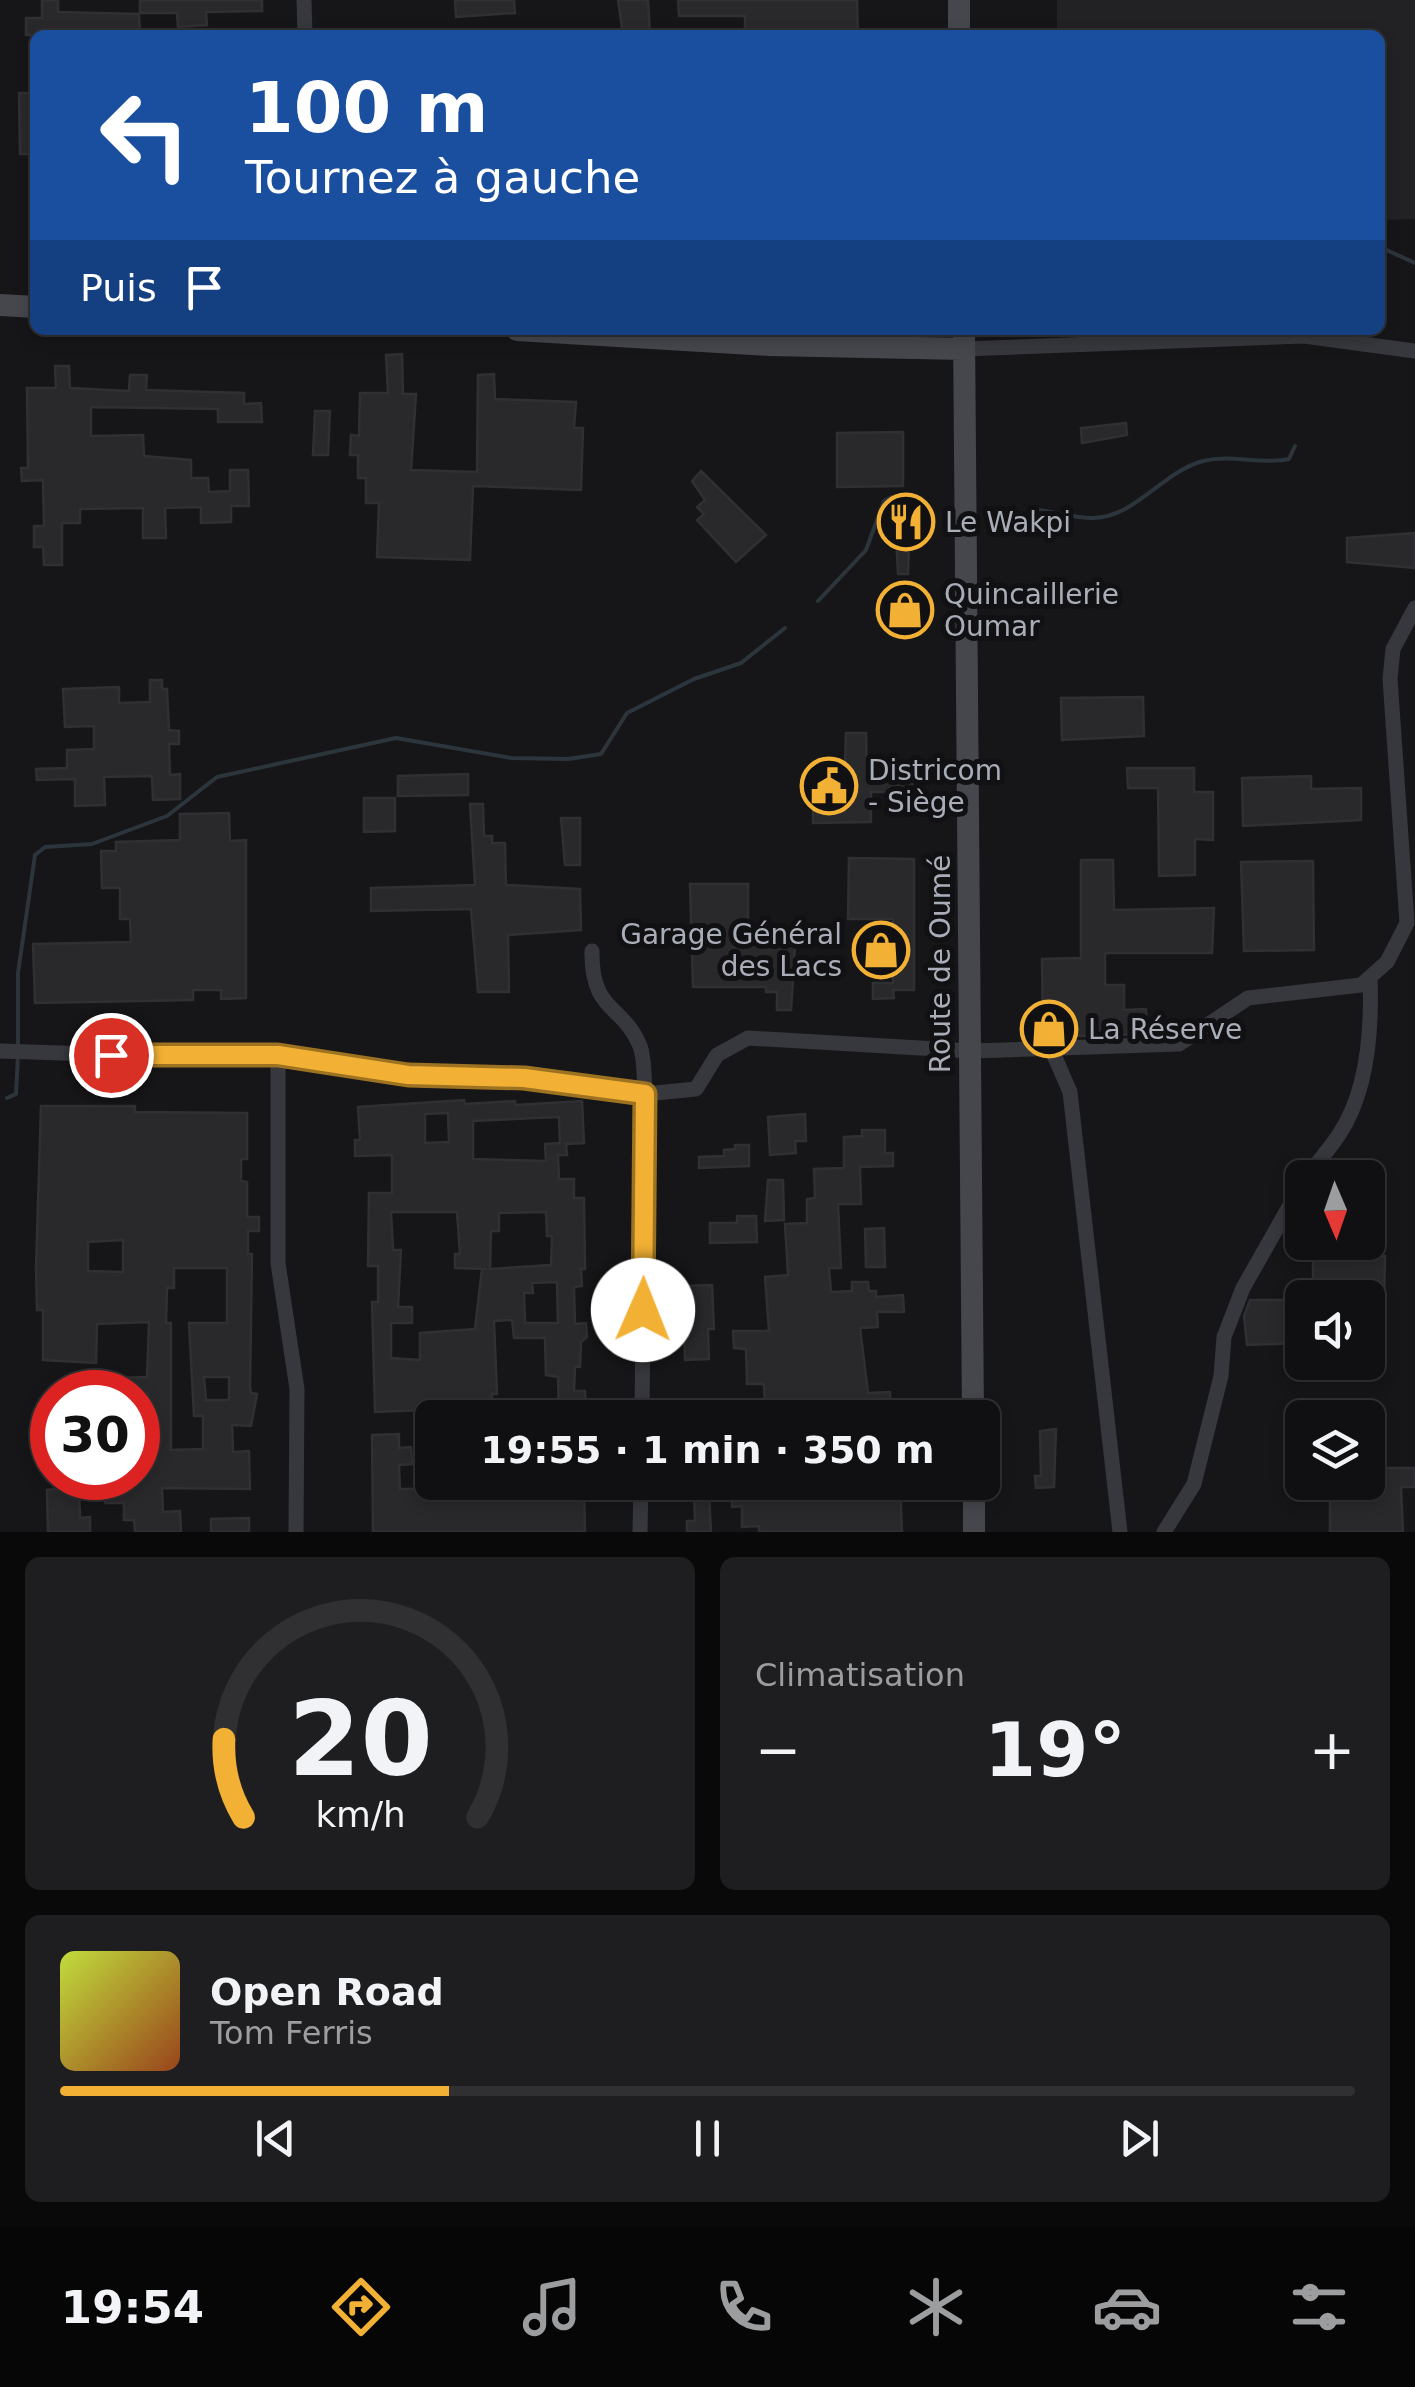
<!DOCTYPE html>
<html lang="fr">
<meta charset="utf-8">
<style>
:root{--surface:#101012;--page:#1e1e20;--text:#f1f3f6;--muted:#9c9d9f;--line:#303032;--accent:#f2b134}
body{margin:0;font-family:"DejaVu Sans",sans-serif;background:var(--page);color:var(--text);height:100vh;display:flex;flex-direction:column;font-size:38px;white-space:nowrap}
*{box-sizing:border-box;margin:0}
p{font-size:32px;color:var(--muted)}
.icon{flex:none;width:55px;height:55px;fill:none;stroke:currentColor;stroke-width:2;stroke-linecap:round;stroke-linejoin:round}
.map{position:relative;height:1532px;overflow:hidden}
.sheet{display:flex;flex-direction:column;gap:25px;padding:25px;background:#09090a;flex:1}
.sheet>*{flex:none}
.hud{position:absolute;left:30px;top:30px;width:1355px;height:305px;border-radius:15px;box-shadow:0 5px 15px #0003,0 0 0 2px var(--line);background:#1a4fa0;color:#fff;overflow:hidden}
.needle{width:65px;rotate:178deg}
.fabs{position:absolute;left:1285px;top:1160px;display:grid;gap:20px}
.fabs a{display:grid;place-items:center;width:100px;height:100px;border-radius:15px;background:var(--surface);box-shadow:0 5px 15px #0003,0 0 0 2px var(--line);font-size:50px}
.speed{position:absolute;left:30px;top:1370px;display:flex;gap:20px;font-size:50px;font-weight:700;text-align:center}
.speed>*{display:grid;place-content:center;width:130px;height:130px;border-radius:50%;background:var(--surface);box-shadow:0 5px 15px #0003,0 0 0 2px var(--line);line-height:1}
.speed .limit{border:15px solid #d22;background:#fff;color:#111}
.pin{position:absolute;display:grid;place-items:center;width:85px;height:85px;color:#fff;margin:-42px;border:5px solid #fff;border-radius:50%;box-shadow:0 2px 10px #0007}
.me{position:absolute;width:110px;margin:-55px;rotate:1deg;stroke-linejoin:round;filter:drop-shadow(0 0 8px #0008)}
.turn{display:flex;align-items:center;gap:35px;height:210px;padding:0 50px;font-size:45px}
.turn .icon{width:130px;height:130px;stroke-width:2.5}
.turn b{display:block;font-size:70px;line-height:85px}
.then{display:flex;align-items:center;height:95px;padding:0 50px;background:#0003;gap:20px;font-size:38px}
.big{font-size:75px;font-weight:600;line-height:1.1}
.sheet .tile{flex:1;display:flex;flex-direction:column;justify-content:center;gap:15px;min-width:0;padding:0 35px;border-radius:15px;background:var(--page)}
.sheet .dial{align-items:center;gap:0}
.dial svg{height:260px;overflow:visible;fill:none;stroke:var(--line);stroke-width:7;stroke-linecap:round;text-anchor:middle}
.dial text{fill:var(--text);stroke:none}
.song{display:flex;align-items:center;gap:30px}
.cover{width:120px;height:120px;border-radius:15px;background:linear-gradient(135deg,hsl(70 70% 55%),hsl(20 70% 35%))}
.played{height:10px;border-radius:5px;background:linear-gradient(90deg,var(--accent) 30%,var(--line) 30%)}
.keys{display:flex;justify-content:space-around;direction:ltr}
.heat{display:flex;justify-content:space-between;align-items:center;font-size:55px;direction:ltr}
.sheet .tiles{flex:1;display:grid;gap:25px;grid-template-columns:1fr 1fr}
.tile:last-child{grid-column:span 2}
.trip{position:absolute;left:415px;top:1400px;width:585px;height:100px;border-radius:15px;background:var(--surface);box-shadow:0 5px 15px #0003,0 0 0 2px var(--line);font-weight:600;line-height:100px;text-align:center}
.menu{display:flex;height:160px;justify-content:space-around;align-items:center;background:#060607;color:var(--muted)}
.menu .icon{width:70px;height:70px}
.menu .on{color:var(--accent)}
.menu b{font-size:45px;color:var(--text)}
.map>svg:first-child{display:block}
.built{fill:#222225}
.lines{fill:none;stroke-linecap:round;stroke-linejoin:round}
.stream{stroke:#2c353c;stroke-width:4}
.building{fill:#29292c;stroke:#303034;stroke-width:2.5;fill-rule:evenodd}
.street{stroke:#37383d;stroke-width:15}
.secondary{stroke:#45474d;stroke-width:22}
.route-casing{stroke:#9d7322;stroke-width:25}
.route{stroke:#f2b134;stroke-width:18}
.labels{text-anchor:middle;stroke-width:10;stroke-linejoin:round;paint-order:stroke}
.poi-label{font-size:28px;fill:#a8adb8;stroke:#111113;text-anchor:start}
.street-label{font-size:28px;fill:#a8adb8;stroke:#111113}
</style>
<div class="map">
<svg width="1415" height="1532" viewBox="0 0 1415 1532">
<rect width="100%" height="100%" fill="#161618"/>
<path class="built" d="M1057,0H1415V219L1380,220V35H1057Z"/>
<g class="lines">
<path class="stream" d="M1380,247L1415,263
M1038,510C1055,512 1075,518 1093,518C1136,517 1162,472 1203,461C1232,454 1260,465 1289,459L1295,446
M818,601L866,550L884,501L892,497
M18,1045V973L35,855L45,847L92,844L167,816L217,777L396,738L511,758L568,759L601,754L627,713L694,679L741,663L785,628
M7,1098L16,1094L18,1055"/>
</g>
<path class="building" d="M42,0H58V12L139,14L140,35H26V18H42Z
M140,0H262V11L206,12L207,25L178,27L177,13H140Z
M455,0H514L515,13L456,17Z
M618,0H648L650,35H623Z
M678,0H857L858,35L745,34V16H679Z
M19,93H31V154H20Z
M402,354L403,394H416L411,470L477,472L478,375L494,374L495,399L576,402L574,428H583L581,490L473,486L470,560L377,557L379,503H366V478H358V455H350L351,435L359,436L360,393H388L386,355Z
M55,366H69L70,388L129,391L130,375H147L146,390L244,393V404L261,403L262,422H218V409L91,407V436L143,435L144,456L191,460V478H208L209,492L230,491V470H248L249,506H231V522L201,523V507L165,508L166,538H143V508L80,509V523H62V565H44L43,547H34V526H44L43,480L22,481L21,468H28L27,388H56Z
M315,411H330L328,455H313Z
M1126,423L1127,435L1082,443L1081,428Z
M903,432V486L837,487V433Z
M701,471L766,535L736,562L697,520L704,514L697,507L705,500L692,481Z
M895,513H910L908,574H898Z
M1415,533V568L1347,562V538Z
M150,680H162V689H167L169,730L179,731V744H169L170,775L180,774V799L153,800L152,776L104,777L105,805L75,806V779L37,780L36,769L67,768V750L94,749V726L65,727L63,689L119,687V703L150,702Z
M1143,697L1144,736L1062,740L1061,698Z
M846,733H866L867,776H914V792H871V822L813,823V767H845Z
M1127,768H1194V792H1213V840L1195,839V875L1159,876L1158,788H1128Z
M468,774V795L398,796V776Z
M1311,776V789L1361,788V820L1243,826L1242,778Z
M364,798H395V831L364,832Z
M470,804H483L484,836H492V843H505L506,885L580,889L581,930L508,935L509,992H478L471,909L371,911V888L475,885Z
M229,813L230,841L246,840V998L221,999V990H193V1000L35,1003L33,944L131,942L130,919H120V888H102L101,851H116V842L180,840V814Z
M561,818H580V865H565Z
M849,858L914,859V990H893L894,998L873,999V983H893V919H848Z
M1081,860H1113L1114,910L1214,908L1212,953H1105V985H1124V1010L1146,1009L1147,1034L1043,1037L1042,959L1081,958Z
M1313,861L1314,950L1244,951L1241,862Z
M690,884H748V946H795L791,1010H777V992H766V987H693Z
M464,1100L465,1104L515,1101V1105L582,1101L584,1143L566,1144L567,1155H558L559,1179H574V1198H584L585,1269H581L582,1286L574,1287L575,1324L586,1323L587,1337L581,1342L580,1367L575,1366L574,1391H585L586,1415L559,1418L558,1377L546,1375L545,1338H514L512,1320L494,1321L497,1394H492V1418H448L447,1409L375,1412L372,1302H378V1266H368L369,1193H392V1155L355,1156V1140H360L358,1107ZM448,1113L449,1142L425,1143V1114ZM559,1117L560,1143L545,1144L546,1161L473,1159V1121ZM391,1212H457L460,1254H455V1268L486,1269H482L475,1329L420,1333V1360L391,1358V1323H412V1307H398L401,1250H393ZM546,1212L547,1236H552L551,1265L490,1269L491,1231H499V1213ZM557,1282L558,1323H525L524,1293H533L532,1283Z
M41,1106H135V1112L247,1113V1159H241V1181L247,1182V1217H259V1231H248V1254H252L250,1387L251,1393L257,1394L251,1426L232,1425L233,1452L249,1451L250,1489L162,1488L163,1512L180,1511L181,1532H135L134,1520H124V1503H105L104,1485L119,1484V1478H138V1427L148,1426V1393L90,1392L89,1379L147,1377L149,1322L97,1324L96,1363L43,1360V1310H37L36,1268ZM123,1240V1272L88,1271V1242ZM174,1268H227V1323H189L194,1416H203V1449L171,1450V1323H166L167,1288H174ZM204,1377H229V1400H206Z
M805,1114L806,1141H795L796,1153L770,1155L768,1117Z
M862,1130H885V1153H893V1166L860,1167L861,1204H838L841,1268H829L831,1292L852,1291V1282H868L869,1291H876V1297L903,1295L904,1312H877L878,1327L860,1328L868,1393L890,1392L891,1418H847L844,1402L803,1403L804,1416L778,1417L777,1410L765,1408L764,1384H747L746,1349L734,1348L733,1331H769L765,1277L788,1275L785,1224L807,1223V1199L815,1198L814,1169L844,1168V1137L862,1136Z
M735,1145H749V1166L699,1168V1157L724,1156V1150L735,1149Z
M768,1180H783L784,1220L765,1221Z
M737,1216H756L757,1242L710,1243V1223H737Z
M884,1228L885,1267H866L865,1229Z
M1313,1255L1385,1256L1384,1302L1313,1298Z
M712,1285L714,1329H708L709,1359L685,1360L683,1286Z
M1250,1300H1302V1343L1247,1345L1244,1316Z
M1056,1429L1054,1487L1036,1488L1035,1476H1041L1040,1431Z
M399,1434V1448L411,1447L412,1464L399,1465L400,1489L476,1488V1482H500V1486L584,1489L585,1532H373L372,1435Z
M1368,1468H1415V1487H1401L1403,1532H1330V1482H1368Z
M659,1482H900L902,1532H759V1526L742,1527V1506L732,1507V1493H709L711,1532H687V1521H695L694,1494H659Z
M79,1487L80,1518L90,1517V1532H48L47,1490Z
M249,1518V1532H211V1519Z"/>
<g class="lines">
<path class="street" d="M304,0L305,35
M964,349L1304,336L1415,351
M592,951C591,1013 623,1004 640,1046C645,1060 644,1080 645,1094L642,1418
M1051,1048L1070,1092L1120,1532
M0,1051L185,1057L278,1055L408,1075L524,1078L645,1094L696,1089L717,1055L748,1038L971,1051L1179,1044L1248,998L1361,985L1387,962L1407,923L1390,679L1393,649L1415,608
M278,1055V1263L297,1389L296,1532
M1306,1178C1317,1162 1330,1149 1340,1133C1368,1090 1372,1027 1370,977
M640,1532L641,1482
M1164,1532L1194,1484L1221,1376L1224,1337L1243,1288L1302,1184"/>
<path class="secondary" d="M959,0V35
M0,305L35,307
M517,330L769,345L964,349
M964,330L973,1418
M974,1482V1532"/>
</g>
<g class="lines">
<g class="route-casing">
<path id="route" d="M111,1055H278L408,1075L524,1078L645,1094L643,1310"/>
</g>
<use href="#route" class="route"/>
</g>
<defs>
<g id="restaurant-ring" transform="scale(2.875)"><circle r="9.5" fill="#111113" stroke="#f2b134" stroke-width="1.5"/><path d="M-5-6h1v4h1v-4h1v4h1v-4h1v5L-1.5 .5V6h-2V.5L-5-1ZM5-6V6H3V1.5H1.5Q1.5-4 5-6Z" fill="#f2b134"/></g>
<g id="shop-ring" transform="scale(2.875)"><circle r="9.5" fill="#111113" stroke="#f2b134" stroke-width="1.5"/><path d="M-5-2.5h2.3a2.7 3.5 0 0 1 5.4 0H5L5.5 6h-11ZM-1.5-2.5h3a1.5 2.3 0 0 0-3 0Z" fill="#f2b134"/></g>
<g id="civic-ring" transform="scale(2.875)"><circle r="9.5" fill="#111113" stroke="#f2b134" stroke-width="1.5"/><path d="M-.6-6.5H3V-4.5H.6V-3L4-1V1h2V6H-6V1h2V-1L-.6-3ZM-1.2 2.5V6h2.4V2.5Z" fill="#f2b134"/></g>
</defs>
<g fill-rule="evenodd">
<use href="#restaurant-ring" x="906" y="522"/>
<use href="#shop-ring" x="905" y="610"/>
<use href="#civic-ring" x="829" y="786"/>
<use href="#shop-ring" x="881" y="950"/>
<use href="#shop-ring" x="1049" y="1029"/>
</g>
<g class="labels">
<g class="poi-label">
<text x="945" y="532">Le Wakpi</text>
<text x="944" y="604">Quincaillerie<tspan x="944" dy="32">Oumar</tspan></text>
<text x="868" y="780">Districom<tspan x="868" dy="32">- Siège</tspan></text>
<text x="842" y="944" text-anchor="end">Garage Général<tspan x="842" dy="32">des Lacs</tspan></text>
<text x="1088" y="1039">La Réserve</text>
</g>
<g class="street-label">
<text transform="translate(940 964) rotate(-90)" y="10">Route de Oumé</text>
</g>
</g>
</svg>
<div class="fabs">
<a><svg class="needle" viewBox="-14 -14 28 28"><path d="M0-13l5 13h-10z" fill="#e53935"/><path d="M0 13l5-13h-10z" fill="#9c9d9f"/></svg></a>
<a><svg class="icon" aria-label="sound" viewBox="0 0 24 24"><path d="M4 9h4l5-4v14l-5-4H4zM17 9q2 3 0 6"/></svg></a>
<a><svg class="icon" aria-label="layers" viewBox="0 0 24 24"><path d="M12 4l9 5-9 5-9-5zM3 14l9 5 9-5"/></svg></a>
</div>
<div class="speed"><div class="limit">30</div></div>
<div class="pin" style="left:111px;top:1055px;background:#d93025"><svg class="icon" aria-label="arrive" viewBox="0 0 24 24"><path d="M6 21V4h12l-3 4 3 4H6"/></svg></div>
<svg class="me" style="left:643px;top:1310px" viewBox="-20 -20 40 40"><circle r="19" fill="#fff"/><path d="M0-13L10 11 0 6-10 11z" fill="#f2b134"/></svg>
<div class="trip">19:55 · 1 min · 350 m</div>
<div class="hud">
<div class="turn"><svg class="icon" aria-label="left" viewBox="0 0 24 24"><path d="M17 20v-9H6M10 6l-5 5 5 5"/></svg><div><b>100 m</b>Tournez à gauche</div></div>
<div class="then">Puis<svg class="icon" aria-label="arrive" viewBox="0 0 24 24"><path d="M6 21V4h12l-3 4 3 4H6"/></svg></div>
</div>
</div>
<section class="sheet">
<div class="tiles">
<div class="tile dial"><svg viewBox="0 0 100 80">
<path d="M14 69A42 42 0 1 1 86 69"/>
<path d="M14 69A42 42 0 0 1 8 45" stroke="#f2b134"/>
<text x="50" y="56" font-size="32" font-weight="700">20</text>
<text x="50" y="72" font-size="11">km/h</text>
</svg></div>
<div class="tile"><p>Climatisation</p>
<div class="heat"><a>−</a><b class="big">19°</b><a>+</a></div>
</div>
<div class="tile">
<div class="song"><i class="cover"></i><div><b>Open Road</b><p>Tom Ferris</p></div></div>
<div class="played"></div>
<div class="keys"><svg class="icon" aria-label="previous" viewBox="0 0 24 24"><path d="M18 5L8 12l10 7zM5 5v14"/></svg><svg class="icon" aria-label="pause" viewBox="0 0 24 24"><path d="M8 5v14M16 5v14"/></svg><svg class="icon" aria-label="next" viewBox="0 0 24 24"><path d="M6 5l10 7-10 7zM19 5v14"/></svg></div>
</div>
</div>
</section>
<nav class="menu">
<b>19:54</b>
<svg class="icon on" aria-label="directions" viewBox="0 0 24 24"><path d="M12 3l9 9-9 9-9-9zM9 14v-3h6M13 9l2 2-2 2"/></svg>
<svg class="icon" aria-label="music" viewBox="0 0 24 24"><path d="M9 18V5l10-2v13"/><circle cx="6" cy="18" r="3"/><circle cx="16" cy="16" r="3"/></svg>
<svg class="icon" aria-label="phone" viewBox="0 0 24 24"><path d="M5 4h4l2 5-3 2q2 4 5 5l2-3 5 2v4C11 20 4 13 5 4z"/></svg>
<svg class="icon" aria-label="climate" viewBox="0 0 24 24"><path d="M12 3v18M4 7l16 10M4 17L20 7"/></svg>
<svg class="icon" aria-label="car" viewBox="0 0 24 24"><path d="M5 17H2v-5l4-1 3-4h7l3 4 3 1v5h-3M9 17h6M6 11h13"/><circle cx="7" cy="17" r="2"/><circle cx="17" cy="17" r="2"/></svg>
<svg class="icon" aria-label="filters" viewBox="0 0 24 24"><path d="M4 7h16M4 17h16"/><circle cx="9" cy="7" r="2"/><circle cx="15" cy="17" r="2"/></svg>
</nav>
